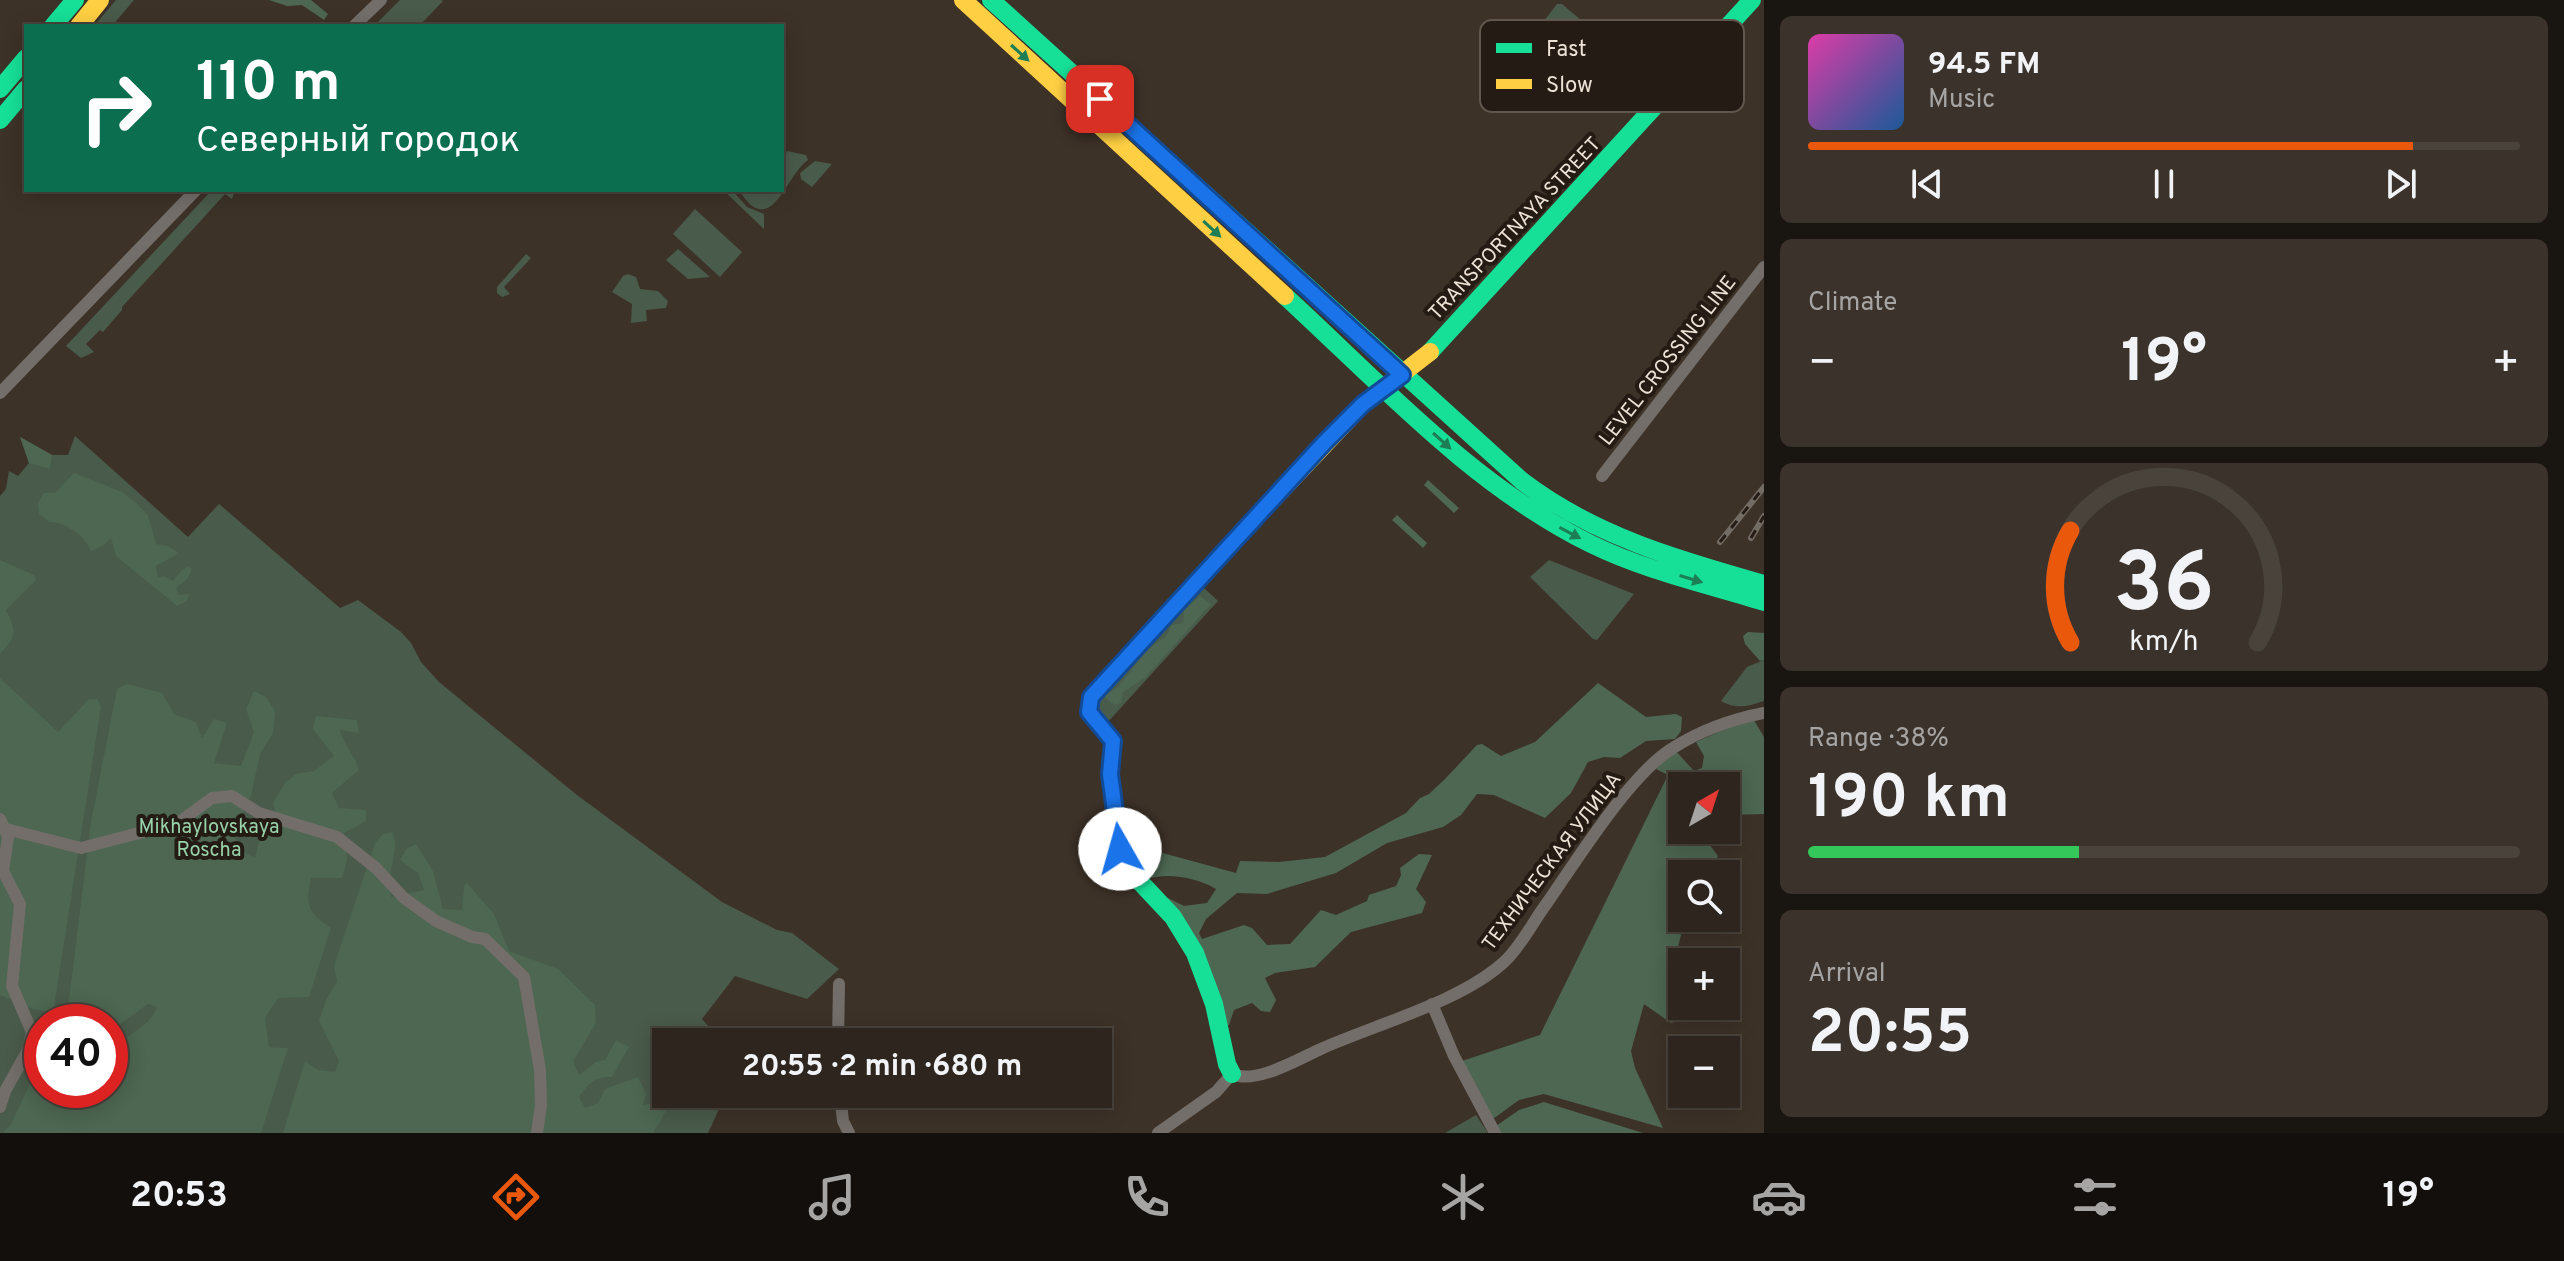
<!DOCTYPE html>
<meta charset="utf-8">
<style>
:root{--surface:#2e261e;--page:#3a322b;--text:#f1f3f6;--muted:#a7a5a4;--line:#49433c;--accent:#ea580c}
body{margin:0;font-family:Overpass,sans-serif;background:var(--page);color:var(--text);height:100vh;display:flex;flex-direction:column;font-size:30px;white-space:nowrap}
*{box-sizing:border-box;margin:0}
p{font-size:26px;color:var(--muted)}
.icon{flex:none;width:44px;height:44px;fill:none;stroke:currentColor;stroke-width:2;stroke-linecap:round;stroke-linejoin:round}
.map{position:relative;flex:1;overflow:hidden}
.details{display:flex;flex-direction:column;gap:16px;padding:16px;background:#191510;width:800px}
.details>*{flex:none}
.top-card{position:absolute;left:24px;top:24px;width:760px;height:168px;border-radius:0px;box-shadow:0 4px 20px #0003,0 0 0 2px var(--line);background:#0b6e4f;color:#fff;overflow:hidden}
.needle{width:52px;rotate:39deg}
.fabs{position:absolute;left:1668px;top:772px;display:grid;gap:16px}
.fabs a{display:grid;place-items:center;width:72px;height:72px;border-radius:0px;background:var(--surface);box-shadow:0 4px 20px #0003,0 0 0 2px var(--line);font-size:40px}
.speed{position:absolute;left:24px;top:1004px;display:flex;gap:16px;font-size:40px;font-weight:700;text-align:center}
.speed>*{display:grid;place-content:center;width:104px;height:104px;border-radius:50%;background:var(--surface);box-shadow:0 4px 20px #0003,0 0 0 2px var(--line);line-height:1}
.speed .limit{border:12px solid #d22;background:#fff;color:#111}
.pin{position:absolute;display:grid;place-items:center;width:68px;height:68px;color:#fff;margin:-34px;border-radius:16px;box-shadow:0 4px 12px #0006}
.me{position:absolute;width:88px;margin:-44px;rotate:353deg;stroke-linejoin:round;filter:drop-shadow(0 0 6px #0008)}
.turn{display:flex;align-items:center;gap:28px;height:168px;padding:0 40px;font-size:36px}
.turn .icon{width:104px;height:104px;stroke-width:2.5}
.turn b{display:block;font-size:56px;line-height:68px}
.big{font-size:60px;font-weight:700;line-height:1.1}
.details .card{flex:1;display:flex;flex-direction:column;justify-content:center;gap:12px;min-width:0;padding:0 28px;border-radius:12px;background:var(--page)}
.details .dial{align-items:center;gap:0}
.dial svg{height:208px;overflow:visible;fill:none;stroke:var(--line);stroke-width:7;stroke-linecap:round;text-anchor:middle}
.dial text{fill:var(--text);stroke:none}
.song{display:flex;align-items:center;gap:24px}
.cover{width:96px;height:96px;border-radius:12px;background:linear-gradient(135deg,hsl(320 70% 55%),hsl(210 70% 35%))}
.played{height:8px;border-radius:4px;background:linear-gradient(90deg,var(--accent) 85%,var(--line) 85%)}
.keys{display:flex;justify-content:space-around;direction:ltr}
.heat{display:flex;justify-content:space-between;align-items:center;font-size:44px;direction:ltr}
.charge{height:12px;border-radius:6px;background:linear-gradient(90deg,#34c759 38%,var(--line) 0)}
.trip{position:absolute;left:652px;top:1028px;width:460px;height:80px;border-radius:0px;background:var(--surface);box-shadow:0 4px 20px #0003,0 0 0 2px var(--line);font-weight:700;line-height:80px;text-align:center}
.tabs{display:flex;height:128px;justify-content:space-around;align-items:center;background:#120f0c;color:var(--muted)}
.tabs .icon{width:56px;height:56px}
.tabs .on{color:var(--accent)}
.tabs b{font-size:36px;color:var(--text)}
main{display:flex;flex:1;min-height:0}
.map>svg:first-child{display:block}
.green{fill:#495b4b;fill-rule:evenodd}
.forest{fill:#4d6752}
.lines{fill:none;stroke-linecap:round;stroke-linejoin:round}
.street{stroke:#736e69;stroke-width:12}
.fast{stroke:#16e098;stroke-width:18}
.slow{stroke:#ffcf43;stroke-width:18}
.rail-casing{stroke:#736c65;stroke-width:6}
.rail{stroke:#241c14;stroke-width:3;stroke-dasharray:9;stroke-linecap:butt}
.oneway{fill:#1d7e56}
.route-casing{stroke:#114b97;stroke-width:20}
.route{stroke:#1a73e8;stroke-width:14}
.labels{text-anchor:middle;stroke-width:8;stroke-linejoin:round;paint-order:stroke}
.street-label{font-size:20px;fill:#eee2d7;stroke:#241c14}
.park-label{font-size:20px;fill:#98d2aa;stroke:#241c14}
.key{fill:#241c14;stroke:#61574e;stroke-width:2}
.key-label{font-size:22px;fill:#eee2d7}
</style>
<main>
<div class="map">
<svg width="1764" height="1133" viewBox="0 0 1764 1133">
<rect width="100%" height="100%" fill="#3d3228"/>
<path class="green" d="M116,0H134L112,26H94Z
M400,0H441L443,1L419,26H374Z
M1557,4H1562L1601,37L1602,41L1587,59L1583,60L1543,27V22Z
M787,151L806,155L808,160C786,174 771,242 739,190H782V163Z
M815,161L832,164L812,187L801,179L800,173Z
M212,190H235L232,199L225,194L122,307V310L103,332L100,330L86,344L94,352L81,358L66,346Z
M723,190H732L747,207L764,214V229Z
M695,209L742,252L720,277L673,234Z
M678,249L710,277L688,279L666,260Z
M526,254L531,258L504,287L510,294L502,297L497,293V287Z
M628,274L636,277L640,289L658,291L668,301L666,308L646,310L647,321L631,323L632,304L612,292L623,276Z
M75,436L188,537L219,504L340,608L358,600L401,632L411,643L421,662L439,682L577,795L722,902L777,930L792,933L839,969L807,999L735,976L702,1019L722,1042H666V1094H726L708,1133H0V496L6,489L9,471L18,476L29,463L20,437L52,455H68ZM42,1022H110V1090H42Z
M1549,560L1634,594L1597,640L1593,639L1530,577Z
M1203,587L1218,601L1106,724L1096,709L1097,695Z
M1764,660V701C1748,706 1737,710 1721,701L1747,667Z
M1476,1115L1488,1133H1445Z"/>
<path class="forest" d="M269,0H311L328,14L324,20L302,5L287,6Z
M20,437L52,455L50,469L29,463Z
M74,473L122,492L136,503L148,515L156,544L168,546L179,553L156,566L158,578L164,576L173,581L181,571L188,566L192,569L187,579L176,588L179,595L189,594L187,601L177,606L116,556L111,538L104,545L91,551C85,535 65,522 49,522L39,514L38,503L44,493L56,492Z
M1428,480L1459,508L1454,513L1424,485Z
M1397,515L1427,543L1423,548L1392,520Z
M0,560L34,575L36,580L6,610C17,632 17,636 0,654Z
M1200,596L1211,604L1145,678L1123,692L1121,703L1114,705L1103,696L1117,688L1146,651L1166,636L1172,625L1183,623L1184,610Z
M1748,632L1764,633V660L1760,661L1745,644L1743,636Z
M0,678L58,732L89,699H97L101,707L53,1013L33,1009L0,995Z
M1598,683L1646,717L1676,714L1682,717L1681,731L1675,739L1646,741L1620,758L1604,757L1588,762L1571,793L1545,818L1494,795L1477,794L1461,815L1443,827L1387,843L1336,873L1267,894L1237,893L1206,919L1199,933L1202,939L1244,925L1252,928L1267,945L1290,944L1321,910L1336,915L1367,901L1369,895L1396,886L1401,875L1400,868L1419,854L1432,855L1416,889L1426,902L1422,913L1351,932L1315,967L1275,973L1265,978L1276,1000L1270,1012L1261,1011L1252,1003L1234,1010L1229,1025L1224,1026L1163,901L1168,898L1184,906L1207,903L1216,889C1195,877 1166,872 1144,880L1132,865L1126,843L1236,873L1240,861L1279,862L1325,857L1406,813L1420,798L1429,794L1445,779L1477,745L1482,744L1501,756L1535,742Z
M127,684L162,693L174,714L196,722L202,738L214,719L227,723L214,763L241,766L254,732L246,709L254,691L266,697L275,711L273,733L260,754L251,796L234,834L239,850L255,858L259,842L278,820L273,803L285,783L296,774L314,771L334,756L313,729L316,716L357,720L359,733L340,730C346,748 354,754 359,770L332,793L339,808L366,810V821L344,833L347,860L342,878H311C305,906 308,912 331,928L309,997L278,998L265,1018L269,1047L288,1048L261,1133H3L11,1124L42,1058V1090H110V1049C127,1034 147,1030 157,1007L148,1004L115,1028L110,1029V1022H83L67,1016L91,822L117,689Z
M1752,717L1764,737V814L1726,815V786H1682V830H1706L1703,836L1718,856L1708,874H1682V895L1668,904L1681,935L1672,971L1682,974V1006H1714V1009L1671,1023L1644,1004L1631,1051L1635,1068L1663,1128L1544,1094L1519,1100L1493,1119L1462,1061L1540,1035L1668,775L1656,769L1674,749L1694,771L1702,768L1704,756L1696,742Z
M392,832C402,852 383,875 391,897L424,890L418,873L400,860L406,849L416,844L433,871L443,909L462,910L464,886L467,883L494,914L509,951L558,969L595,1005L596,1023L573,1061L579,1075L596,1062L605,1060L616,1040L629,1047L612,1077C595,1076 588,1084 579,1097L585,1108L598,1103L605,1089L638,1077L646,1094L643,1105L658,1102L666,1111L653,1133H283L305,1061L318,1070L335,1072L339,1061L319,1021L326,1000L337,982L334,966L375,843L383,834Z
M1544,1102L1643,1133H1499L1496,1126L1519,1110Z"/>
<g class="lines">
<path class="street" d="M354,26L381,0
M0,393L196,190
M1602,476L1764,267
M0,819L8,837L3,871L20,904L12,986L32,1032L28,1050L5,1091L0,1107
M6,829L81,848L178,823L212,798L232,796L259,813L337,837L376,868L404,898L436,921L472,937L485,939L524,977L540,1070L541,1105L537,1133
M1432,1004L1454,1056L1495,1133
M838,1042L839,984
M840,1094L843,1121L849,1133
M1158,1133L1216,1092L1232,1074C1256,1085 1300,1058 1323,1048C1377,1024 1462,1001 1504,962C1520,948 1534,920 1547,903C1577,860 1630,774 1673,748C1700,731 1733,719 1764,713"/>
<path class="fast" d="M991,0L1522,481C1594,536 1679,560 1764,584
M53,26L75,0
M0,89L26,58
M0,120L26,89
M1285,296C1381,384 1473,486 1591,544C1646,571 1706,584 1764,602
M1430,352L1752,0
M1232,1074L1227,1064L1214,1004L1195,953L1173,917L1127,868L1120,849L1110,774L1113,741L1089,712L1091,697L1243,531"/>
<path class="slow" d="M963,0L1285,296
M79,26L100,0
M1243,531L1363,404L1430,352"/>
<g class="rail-casing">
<path id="rail" d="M1751,538L1764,516
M1720,542L1764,487"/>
</g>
<use href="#rail" class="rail"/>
</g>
<defs><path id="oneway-solid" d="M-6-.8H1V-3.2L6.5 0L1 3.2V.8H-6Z" transform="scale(2)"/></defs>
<g class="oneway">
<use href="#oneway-solid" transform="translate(1020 53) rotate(42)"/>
<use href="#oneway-solid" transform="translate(1212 229) rotate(43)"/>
<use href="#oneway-solid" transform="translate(1442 441) rotate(42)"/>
<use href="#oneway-solid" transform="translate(1570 533) rotate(28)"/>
<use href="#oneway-solid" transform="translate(1691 579) rotate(17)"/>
</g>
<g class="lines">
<g class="route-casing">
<path id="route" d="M1100,99L1402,375L1363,404L1324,443L1091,697L1089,712L1113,741L1110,774L1120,849"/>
</g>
<use href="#route" class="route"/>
</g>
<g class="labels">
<g class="street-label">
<text transform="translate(1514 228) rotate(-47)" y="7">TRANSPORTNAYA STREET</text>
<text transform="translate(1667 360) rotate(-52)" y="7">LEVEL CROSSING LINE</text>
<text transform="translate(1551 861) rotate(-53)" y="7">ТЕХНИЧЕСКАЯ УЛИЦА</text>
</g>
<g class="park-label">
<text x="209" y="833">Mikhaylovskaya<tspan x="209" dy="23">Roscha</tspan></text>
</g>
</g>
<rect x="1480" y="20" width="264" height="92" rx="12" class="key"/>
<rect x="1496" y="43" width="36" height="10" fill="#16e098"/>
<rect x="1496" y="79" width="36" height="10" fill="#ffcf43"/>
<g class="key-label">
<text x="1546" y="56">Fast</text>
<text x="1546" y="92">Slow</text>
</g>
</svg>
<div class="fabs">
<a><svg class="needle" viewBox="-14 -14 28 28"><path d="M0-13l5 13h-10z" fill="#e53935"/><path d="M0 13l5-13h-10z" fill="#a7a5a4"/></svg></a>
<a><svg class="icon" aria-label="search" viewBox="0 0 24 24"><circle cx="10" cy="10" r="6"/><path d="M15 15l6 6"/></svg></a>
<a>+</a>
<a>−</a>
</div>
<div class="speed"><div class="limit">40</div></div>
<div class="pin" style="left:1100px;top:99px;background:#d93025"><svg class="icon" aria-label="arrive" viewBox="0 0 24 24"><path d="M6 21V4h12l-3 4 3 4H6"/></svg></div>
<svg class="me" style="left:1120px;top:849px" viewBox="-20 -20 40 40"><circle r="19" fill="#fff"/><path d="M0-13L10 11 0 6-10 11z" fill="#1a73e8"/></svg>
<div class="trip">20:55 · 2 min · 680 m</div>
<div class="top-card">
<div class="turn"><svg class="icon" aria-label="right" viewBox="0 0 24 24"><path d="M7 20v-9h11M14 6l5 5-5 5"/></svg><div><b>110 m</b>Северный городок</div></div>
</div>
</div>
<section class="details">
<div class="card">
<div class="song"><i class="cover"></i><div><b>94.5 FM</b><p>Music</p></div></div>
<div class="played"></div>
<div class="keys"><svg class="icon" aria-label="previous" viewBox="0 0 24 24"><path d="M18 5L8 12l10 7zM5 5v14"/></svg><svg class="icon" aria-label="pause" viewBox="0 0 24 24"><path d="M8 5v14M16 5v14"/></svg><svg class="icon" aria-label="next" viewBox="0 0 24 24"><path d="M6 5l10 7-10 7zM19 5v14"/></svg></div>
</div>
<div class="card"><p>Climate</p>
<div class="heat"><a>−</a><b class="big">19°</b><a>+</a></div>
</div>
<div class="card dial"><svg viewBox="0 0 100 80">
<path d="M14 69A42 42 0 1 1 86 69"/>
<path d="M14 69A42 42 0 0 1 14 26" stroke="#ea580c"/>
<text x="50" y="56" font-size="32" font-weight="700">36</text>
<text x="50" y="72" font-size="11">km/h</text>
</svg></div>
<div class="card"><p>Range · 38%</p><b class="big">190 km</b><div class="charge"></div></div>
<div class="card"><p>Arrival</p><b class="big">20:55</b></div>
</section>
</main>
<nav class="tabs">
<b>20:53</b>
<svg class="icon on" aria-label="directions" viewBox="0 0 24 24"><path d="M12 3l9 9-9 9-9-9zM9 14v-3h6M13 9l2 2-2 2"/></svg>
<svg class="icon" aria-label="music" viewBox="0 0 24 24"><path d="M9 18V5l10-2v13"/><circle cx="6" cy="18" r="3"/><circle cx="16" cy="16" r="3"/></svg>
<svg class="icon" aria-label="phone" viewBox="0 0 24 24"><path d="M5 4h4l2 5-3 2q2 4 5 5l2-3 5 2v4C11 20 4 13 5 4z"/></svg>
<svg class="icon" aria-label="climate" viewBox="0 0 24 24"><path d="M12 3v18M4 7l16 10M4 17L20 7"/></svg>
<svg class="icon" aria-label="car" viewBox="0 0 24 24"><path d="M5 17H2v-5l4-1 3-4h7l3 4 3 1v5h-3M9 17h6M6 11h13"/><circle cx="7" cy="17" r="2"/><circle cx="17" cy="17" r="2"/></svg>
<svg class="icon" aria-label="filters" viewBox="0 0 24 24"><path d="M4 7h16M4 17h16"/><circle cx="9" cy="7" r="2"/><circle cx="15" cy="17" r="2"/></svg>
<b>19°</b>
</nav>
